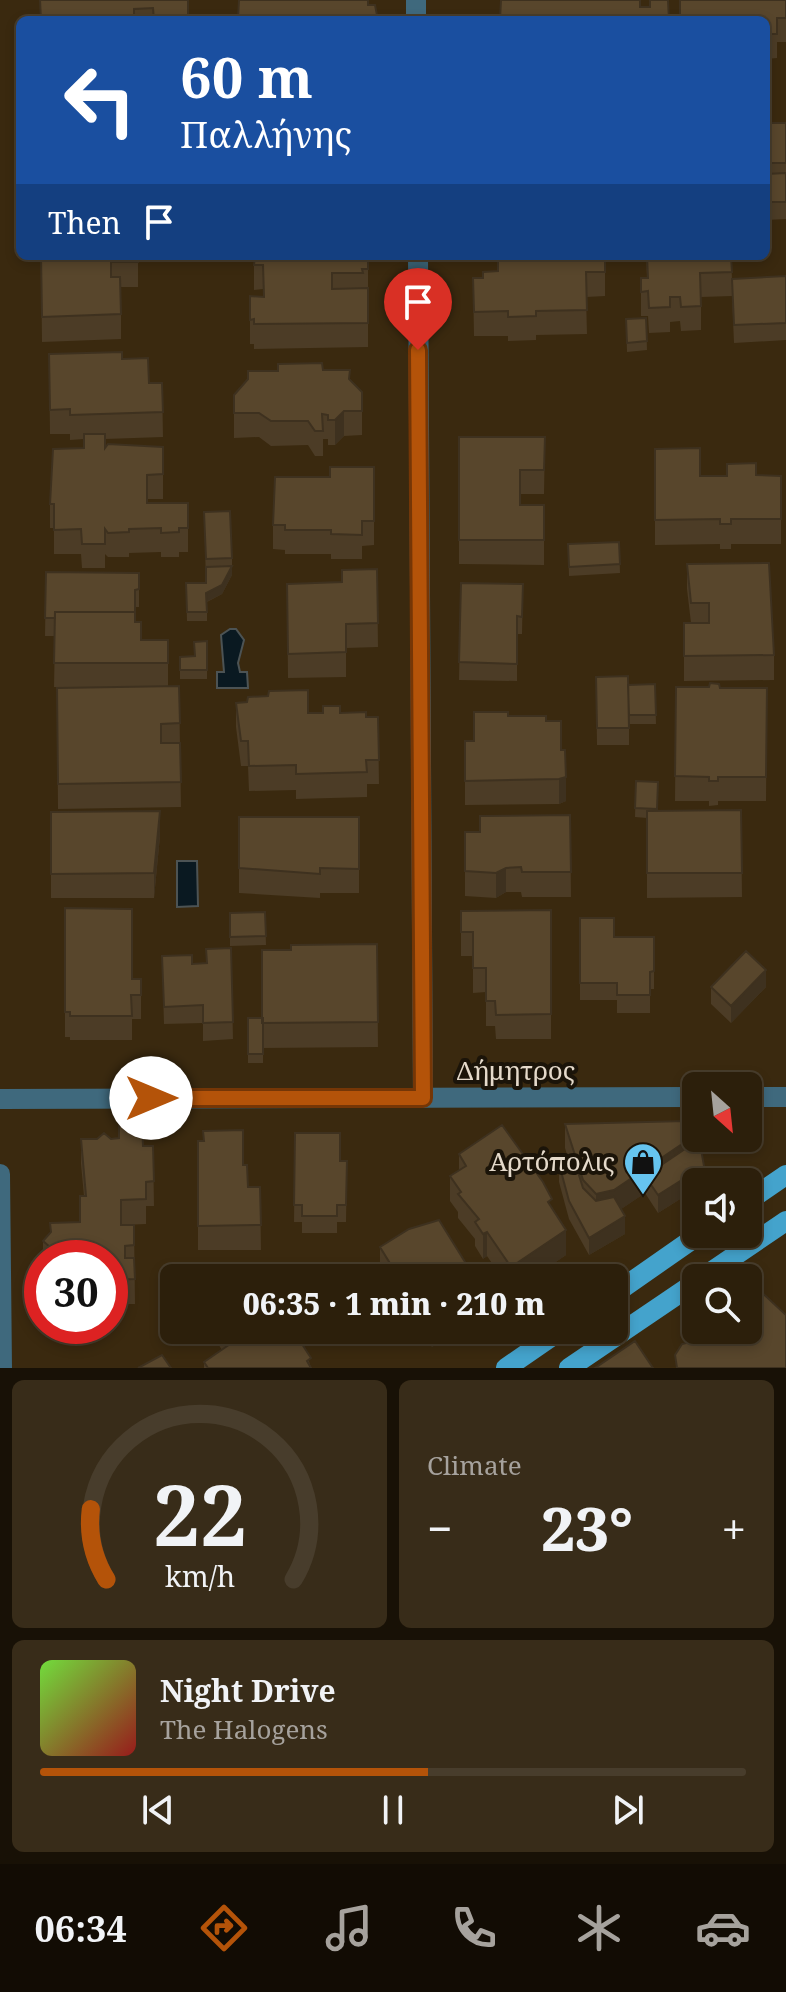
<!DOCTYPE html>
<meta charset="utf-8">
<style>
:root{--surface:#2c1f0b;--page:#382c19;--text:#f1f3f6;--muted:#a6a29d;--line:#483d2c;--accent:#b45309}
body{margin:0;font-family:"Noto Serif",serif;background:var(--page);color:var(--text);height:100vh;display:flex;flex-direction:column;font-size:30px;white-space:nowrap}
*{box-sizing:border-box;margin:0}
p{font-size:26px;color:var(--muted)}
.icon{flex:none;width:44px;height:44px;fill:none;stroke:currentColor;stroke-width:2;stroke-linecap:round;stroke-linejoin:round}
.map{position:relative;height:1368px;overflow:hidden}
.details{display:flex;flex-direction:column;gap:12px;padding:12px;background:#181106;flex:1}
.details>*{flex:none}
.guide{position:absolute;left:16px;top:16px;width:754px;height:244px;border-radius:12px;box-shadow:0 4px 12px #0003,0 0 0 2px var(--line);background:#1a4fa0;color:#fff;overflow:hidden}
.needle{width:52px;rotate:153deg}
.buttons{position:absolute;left:682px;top:1072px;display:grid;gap:16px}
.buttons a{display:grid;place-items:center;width:80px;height:80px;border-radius:12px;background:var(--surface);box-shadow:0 4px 12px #0003,0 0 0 2px var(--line);font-size:40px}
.speed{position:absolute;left:24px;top:1240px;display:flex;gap:16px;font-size:40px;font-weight:700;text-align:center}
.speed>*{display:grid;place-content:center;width:104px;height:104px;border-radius:50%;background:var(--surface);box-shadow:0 4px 12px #0003,0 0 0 2px var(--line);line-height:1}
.speed .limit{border:12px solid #d22;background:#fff;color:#111}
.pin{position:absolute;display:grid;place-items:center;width:68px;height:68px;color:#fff;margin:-82px -34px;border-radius:50% 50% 50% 0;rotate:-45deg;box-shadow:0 0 8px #0007}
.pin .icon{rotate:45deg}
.me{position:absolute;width:88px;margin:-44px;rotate:90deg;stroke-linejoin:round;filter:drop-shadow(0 0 6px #0008)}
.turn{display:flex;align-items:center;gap:28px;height:168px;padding:0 32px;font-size:36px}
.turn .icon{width:104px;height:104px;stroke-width:2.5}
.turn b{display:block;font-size:56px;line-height:68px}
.then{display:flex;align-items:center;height:76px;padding:0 32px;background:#0003;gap:16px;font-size:30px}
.big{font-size:60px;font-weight:800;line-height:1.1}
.details .widget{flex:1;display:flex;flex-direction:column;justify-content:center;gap:12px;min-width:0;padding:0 28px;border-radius:12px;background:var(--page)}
.details .dial{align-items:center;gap:0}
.dial svg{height:208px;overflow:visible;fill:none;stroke:var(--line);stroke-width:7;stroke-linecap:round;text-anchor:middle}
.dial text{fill:var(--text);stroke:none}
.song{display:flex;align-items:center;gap:24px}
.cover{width:96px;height:96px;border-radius:12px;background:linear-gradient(135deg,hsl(100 70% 55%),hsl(0 70% 35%))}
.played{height:8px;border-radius:4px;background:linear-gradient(90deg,var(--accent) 55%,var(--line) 55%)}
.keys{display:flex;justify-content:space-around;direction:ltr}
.heat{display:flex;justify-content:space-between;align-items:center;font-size:44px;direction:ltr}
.details .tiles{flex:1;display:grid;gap:12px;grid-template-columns:1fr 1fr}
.widget:last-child{grid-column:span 2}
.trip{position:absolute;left:160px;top:1264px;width:468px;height:80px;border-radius:12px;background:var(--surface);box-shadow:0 4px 12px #0003,0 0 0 2px var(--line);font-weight:800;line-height:80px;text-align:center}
.dock{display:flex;height:128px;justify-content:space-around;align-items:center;background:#120c04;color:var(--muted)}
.dock .icon{width:56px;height:56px}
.dock .on{color:var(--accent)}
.dock b{font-size:36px;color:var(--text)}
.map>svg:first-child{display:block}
.water{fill:#0a1921;stroke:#4c5354;stroke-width:2}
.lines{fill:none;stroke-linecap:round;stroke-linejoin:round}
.minor{stroke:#3f697d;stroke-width:20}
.major{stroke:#44a3cc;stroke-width:20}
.wall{fill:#4c3c26}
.shaded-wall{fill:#3e311f}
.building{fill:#58462c;stroke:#3e311f;stroke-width:2}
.route-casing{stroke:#753606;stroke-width:20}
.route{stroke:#b45309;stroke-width:14}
.labels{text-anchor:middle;stroke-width:8;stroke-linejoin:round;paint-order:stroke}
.street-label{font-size:26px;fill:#e5dacb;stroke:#1b1409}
.poi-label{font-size:26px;fill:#e5dacb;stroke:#1b1409;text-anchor:end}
</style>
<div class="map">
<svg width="786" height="1368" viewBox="0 0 786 1368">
<rect width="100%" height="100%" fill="#3a290f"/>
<path class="water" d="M230,629H236L244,640L238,663L240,672H247L248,688H217V672H224L221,635Z
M177,861H197L198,906L177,907Z"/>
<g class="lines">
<path class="minor" d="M416,0V20
M418,256L423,1098
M748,1097H786
M0,1099L696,1097
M0,1174L2,1368"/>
<path class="major" d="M748,1201L786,1175
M702,1278L786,1221
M614,1294L700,1234
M506,1368L561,1330
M569,1368L696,1282"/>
</g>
<path class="wall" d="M188,0V20H40Z
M786,0V42H777V58L766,59V20Z
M769,123H786V219L766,220V174H769Z
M41,256H138V287H121V339L42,342Z
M368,256V347L254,349V344H250V296L263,297V289L254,290V265Z
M605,256V296L586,297L587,334L536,335V340L508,341V336H474L473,278H483L498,271Z
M646,256H731L732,279L786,276V340L734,343L732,296L701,297V330L681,331L680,321L670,322V332L649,333L648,316H641V278H647Z
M646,318L647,350L627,352L626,319Z
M49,354L122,359L149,383H162L163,437L105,439V448L163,447V499H147V503H188V552H179V557H161V552L129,553V557H108L105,554V568H82L81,554H54V528H50V504L84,448V439L70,440V434H50Z
M323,370L350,379L362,392V435L344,436L335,445H328V439H323V456H315L308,445L271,446L259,437L234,438V395Z
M459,437H545L544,494H520V505H544V565L459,564Z
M655,449L700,476H781V544H731V549H720V544L655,545Z
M374,467V545L362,546V559H331V554H285V550L273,549V525L330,477Z
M204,512L232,558V575L222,594L207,602V621H187L186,583H206Z
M619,542L620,573L569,576L568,544Z
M687,564L774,655V680L684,681V623H691L687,589Z
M377,569L378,647L346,648V677L288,678L287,584L342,582Z
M46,572L139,573V607H135V622L141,640H168V686H179L181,807L58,809L57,688L99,687H54L55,636H45Z
M461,583L523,584L522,634H517V681L459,680Z
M207,641V679H180V657L194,656Z
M596,677L628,685L655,684L656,724H629V745H597Z
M676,687L767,688L766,801H718V805L709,806V801H675Z
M236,703L308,713H340L366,717H378L379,784H367V797L296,799V790L249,791L248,766H241L236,727Z
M508,716L546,721L561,750L566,801L559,804L465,805V741H474Z
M636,781L658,782V811L741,810L742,897L647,898V818L635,817Z
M51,812L160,836L154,898H51Z
M570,815L571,897H522L521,892H506L496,898L465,896V832H480Z
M239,817H359V893H320V898L239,893Z
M65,908L132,979H141V1019H132V1040H70V1037H65Z
M551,910V1039H496L495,1026H486V992L473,993V956H461V911Z
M265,912L266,945L230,946V913Z
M580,918L614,937H654V989H650V1013H617V1000H580Z
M377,944L378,1047L263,1048V1063H248V1018H262L291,950Z
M231,948L233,1039L203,1041V1023L164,1024L162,956L192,964L206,963Z
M711,987H766L731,1023L711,1004Z
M565,1124L686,1128L704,1182H696V1189L658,1213L645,1193L621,1209L625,1234L589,1255L569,1219L559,1182V1164L569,1161L565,1148Z
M295,1133L340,1161H347L346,1222H337V1233H302V1222H294Z
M81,1139H111L143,1146H153L154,1206H146V1224L121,1225H134L135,1304H111V1310L110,1258H43V1241L80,1222L84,1196L81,1164Z
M198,1141L243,1165L248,1187H260L261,1250H198Z
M459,1154L552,1209L566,1255L532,1278H502L487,1256L483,1259L475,1246V1239L458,1218V1212L450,1201V1176L459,1171Z
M380,1247L475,1278H384L380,1272Z
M213,1330H300L311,1368H204V1362L222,1350L213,1336Z
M416,1330H459L432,1347L426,1338L423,1340Z"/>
<path class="shaded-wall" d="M344,411V436L335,445V420Z
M232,566V575L222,594L206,602V593Z
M566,777V801L559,804V779Z
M160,811V836L154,898V873Z
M506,868V892L496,898V873Z
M766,970V987L731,1023V1006Z
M685,1142V1167L645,1176V1193L614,1214L596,1218V1194Z
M704,1166V1182H696V1189L658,1213V1195Z
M625,1216V1234L589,1255V1238Z
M566,1230V1255L532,1278H511V1267Z
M487,1232V1256L483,1259V1234Z
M423,1330H426V1338L423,1340Z
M432,1330H459L432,1347Z
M305,1337V1362L300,1341Z"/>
<path class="building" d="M40,0H188V20H154L153,8L134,9V20H41Z
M239,0H368V5H375L378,20H256L238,18Z
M501,0H640V7H650V0H668L669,20H500Z
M680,0H786V18H777V34H766V20H680Z
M769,123H786V163H769Z
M786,173V202H766V174Z
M41,256H138V262H111V277H120L121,314L42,317Z
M255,256H368V269H362L363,273H332V289L368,288V323L254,324V319L250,320V296L264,297L263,265H254Z
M498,256H605V272H586L587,310L536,311V316L508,317V311L474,312L473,278H483V272L498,271Z
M647,256H731L732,272L700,273L701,306L681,307L680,297H670V307L649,308L648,291L641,292V278H648Z
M786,276V323L734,325L732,279Z
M646,318L647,341L627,343L626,319Z
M122,352V359L148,358L149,383H162L163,412L70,415V409L50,410L49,354Z
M322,363L323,370H350L349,379L362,392V411H344L335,420H328V415L322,414L323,431H315L308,421H271L259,413H234V395L248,379V371H278V364Z
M84,434H105V448L108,444L163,447V474L147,475V503H188V528H179V532L161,533V528L129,529V532L108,533L105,529V544H82L81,529L54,530V504H50L53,449L84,448Z
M459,437H545L544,470H520V505H544V540H459Z
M700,448V476H727V464L756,463V475L781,476V519H731V524H720V519L655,520V449Z
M330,467H374V521H362V535L331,534V530H285V525H273L275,477H330Z
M230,511L232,558L206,559L204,512Z
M619,542L620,564L569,567L568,544Z
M769,563L774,655L684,656V623H709V603H691L687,564Z
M232,566L222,585L206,593L207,612H187L186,583H206V567Z
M377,569L378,623L346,624V652L288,654L287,584L342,582V570Z
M46,572L139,573V589L135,590V612H55V618H45Z
M461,583L523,584L522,617L517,616V664L459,662Z
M55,612H135V622H141V640H168V663H54Z
M207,641V670H180V657L195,656L194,642Z
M628,676L629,728H597L596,677Z
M710,683L719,684L720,688H767L766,777H718V781H709V777L675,776L676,687H709Z
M655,684L656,715H629L628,685Z
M179,686L180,723L161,724V743H180L181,782L58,784L57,688Z
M308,690V713H323V706H340V713L366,712V717H378L379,760H366L367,772L296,774V765L249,766L248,741H241L236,703L247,702L248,697L268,696L269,691Z
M474,712H508V716H546V721H561V750H565L566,777L559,779L465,781V741H474Z
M636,781L658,782L657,809L635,808Z
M741,810L742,873H647V811Z
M160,811L154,873L51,874V812Z
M570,815L571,872H522L521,867L506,868L496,873L465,871V832H480V816Z
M239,817H359V869L320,868V874L239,868Z
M65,908L132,909V979H141V995H131L132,1016H70V1012H65Z
M551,910V1014L496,1015L495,1001H486V968H473V932H461V911Z
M265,912L266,936L230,937V913Z
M580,918H614V937H654V971L650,972V995H617V983H580Z
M377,944L378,1022L262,1023V950H291V945Z
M231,948L233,1022L203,1023V1005L164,1007L162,956L192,955V964L207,963L206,949Z
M746,951L766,970L731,1006L711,987Z
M248,1018H263V1054H248Z
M686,1121L685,1142L614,1190L596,1194L583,1180L565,1124Z
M142,1122L143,1146H153L154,1181L146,1182V1199L121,1200V1225H134V1245L125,1246V1258H134L135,1279L110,1280V1285V1258H51V1248L43,1241L51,1232L50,1223L80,1222V1196H86L81,1139H97L104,1133L111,1139L119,1138V1123Z
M502,1125L543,1182L552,1199L548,1202L566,1230L511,1267L487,1232L483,1234L475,1222L479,1219L458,1194L461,1192L450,1176L466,1166L459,1154Z
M686,1128H696V1138H699L704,1166L658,1195L645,1176L685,1149Z
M243,1130V1165H247L248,1187H260L261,1225L198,1226V1141H204L203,1131Z
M295,1133H340V1161H347L346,1205H337V1216H302V1205H294Z
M574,1159L583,1188L596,1201L614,1197L625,1216L589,1238L569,1201L559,1164Z
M439,1220L475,1278H399L380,1247L409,1229Z
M758,1289L786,1315V1368H677L675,1355L682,1344L698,1340V1330H748V1300Z
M225,1330H300L305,1337L300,1341L311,1358L307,1361L311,1368H208L204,1362L233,1342Z
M635,1341L653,1368H595Z
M162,1355L171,1368H138Z"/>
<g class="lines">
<g class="route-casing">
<path id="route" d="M151,1098H423L418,350"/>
</g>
<use href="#route" class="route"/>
</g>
<defs>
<g id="shop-pin" transform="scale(2)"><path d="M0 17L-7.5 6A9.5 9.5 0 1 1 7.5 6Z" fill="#66c4ef" stroke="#1b1409"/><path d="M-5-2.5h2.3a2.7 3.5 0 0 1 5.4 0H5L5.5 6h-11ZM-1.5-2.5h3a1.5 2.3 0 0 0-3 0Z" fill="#111"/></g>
</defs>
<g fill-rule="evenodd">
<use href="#shop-pin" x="643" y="1162"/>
</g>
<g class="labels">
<g class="street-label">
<text x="516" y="1080">Δήμητρος</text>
</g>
<g class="poi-label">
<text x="615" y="1171">Αρτόπολις</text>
</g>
</g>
</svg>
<div class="buttons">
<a><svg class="needle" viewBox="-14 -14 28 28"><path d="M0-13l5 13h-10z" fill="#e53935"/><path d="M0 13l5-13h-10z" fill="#a6a29d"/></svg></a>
<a><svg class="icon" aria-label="sound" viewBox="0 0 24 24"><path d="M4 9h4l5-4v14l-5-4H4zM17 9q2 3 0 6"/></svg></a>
<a><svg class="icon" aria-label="search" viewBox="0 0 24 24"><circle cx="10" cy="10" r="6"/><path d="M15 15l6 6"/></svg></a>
</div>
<div class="speed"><div class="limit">30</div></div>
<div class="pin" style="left:418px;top:350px;background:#d93025"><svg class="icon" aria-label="arrive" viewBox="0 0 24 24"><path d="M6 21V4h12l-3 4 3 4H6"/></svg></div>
<svg class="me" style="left:151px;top:1098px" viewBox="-20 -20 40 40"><circle r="19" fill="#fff"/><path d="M0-13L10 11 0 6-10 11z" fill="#b45309"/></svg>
<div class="trip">06:35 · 1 min · 210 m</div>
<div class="guide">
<div class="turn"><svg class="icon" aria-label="left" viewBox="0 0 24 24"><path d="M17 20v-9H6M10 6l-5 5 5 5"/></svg><div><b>60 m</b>Παλλήνης</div></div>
<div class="then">Then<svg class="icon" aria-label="arrive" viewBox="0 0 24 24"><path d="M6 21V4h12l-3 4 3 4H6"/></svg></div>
</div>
</div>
<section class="details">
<div class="tiles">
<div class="widget dial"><svg viewBox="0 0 100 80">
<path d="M14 69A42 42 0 1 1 86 69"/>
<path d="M14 69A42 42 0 0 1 8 42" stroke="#b45309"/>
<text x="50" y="56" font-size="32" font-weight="700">22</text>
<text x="50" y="72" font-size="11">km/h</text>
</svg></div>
<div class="widget"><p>Climate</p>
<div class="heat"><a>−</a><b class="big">23°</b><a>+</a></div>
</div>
<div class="widget">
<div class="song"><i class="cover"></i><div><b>Night Drive</b><p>The Halogens</p></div></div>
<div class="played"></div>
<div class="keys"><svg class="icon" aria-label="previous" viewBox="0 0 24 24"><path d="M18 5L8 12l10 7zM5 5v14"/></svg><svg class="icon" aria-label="pause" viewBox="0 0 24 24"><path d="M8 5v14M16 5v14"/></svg><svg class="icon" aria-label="next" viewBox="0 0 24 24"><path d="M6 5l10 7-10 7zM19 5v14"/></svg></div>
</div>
</div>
</section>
<nav class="dock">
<b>06:34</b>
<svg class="icon on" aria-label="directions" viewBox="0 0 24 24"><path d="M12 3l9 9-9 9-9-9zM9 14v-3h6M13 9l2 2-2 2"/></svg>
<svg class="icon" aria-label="music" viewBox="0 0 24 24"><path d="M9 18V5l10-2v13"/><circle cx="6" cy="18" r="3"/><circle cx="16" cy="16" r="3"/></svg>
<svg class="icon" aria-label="phone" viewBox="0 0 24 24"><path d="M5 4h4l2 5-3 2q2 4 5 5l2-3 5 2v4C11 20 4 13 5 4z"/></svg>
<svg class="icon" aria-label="climate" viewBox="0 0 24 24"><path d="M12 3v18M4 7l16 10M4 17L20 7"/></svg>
<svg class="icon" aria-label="car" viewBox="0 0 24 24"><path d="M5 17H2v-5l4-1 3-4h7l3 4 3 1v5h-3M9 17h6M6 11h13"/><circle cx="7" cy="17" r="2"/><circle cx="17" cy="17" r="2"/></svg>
</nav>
